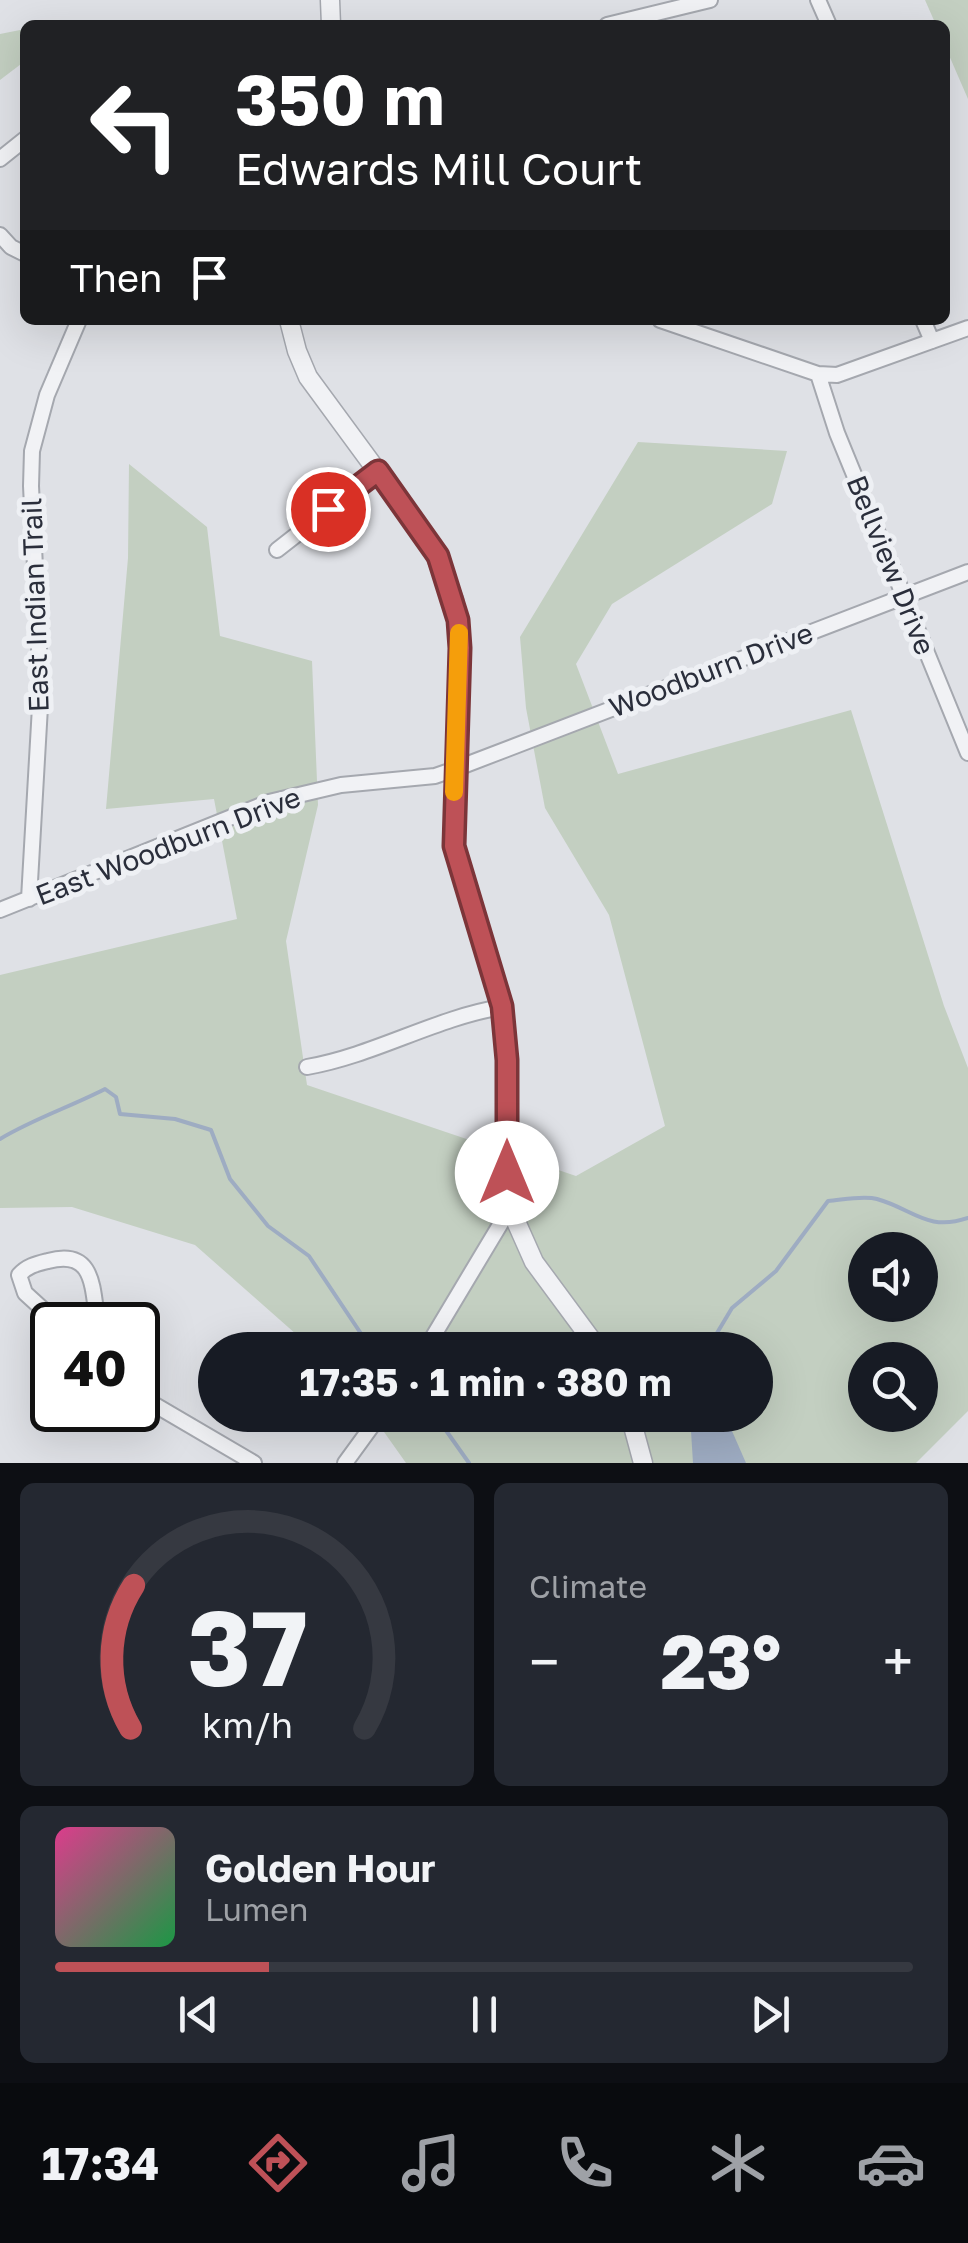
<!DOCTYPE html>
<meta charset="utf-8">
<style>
:root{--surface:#171b24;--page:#242831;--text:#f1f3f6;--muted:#9ea1a6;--line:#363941;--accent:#be5157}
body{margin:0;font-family:"Golos Text",sans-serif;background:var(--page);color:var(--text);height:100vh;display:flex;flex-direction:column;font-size:38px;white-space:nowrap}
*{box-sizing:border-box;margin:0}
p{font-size:32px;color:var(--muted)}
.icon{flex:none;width:55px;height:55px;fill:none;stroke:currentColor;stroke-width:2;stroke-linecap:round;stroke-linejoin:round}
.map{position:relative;height:1463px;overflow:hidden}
.drawer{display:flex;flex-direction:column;gap:20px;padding:20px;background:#0d0f14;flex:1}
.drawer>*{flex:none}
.hud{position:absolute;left:20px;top:20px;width:930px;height:305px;border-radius:15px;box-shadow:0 10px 40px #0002;background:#202124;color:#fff;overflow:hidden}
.buttons{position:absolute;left:848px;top:1232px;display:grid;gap:20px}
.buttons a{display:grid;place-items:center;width:90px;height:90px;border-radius:50%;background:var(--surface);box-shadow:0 10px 40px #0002;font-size:50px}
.speed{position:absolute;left:30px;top:1302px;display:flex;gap:20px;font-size:50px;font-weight:700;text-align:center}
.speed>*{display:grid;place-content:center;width:130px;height:130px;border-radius:50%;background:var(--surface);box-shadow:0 10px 40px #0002;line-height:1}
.speed .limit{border:5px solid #111;border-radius:15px;background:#fff;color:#111}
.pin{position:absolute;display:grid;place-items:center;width:85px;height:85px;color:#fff;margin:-42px;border:5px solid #fff;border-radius:50%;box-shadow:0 2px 10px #0007}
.me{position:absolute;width:110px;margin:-55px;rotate:0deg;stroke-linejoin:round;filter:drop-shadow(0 0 8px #0008)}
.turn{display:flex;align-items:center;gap:35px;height:210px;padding:0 50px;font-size:45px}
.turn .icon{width:130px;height:130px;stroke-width:2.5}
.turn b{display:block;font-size:70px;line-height:85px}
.then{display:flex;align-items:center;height:95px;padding:0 50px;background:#0003;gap:20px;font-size:38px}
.big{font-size:75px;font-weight:700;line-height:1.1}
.drawer .tile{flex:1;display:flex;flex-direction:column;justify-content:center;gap:15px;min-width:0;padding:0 35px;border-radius:15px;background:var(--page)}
.drawer .dial{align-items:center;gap:0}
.dial svg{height:260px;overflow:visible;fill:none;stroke:var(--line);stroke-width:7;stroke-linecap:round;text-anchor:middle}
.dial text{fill:var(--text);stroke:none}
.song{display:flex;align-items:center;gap:30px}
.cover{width:120px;height:120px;border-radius:15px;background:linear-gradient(135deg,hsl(330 70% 55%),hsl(140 70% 35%))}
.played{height:10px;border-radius:5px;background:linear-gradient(90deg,var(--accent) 25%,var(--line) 25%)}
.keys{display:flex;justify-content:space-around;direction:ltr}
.heat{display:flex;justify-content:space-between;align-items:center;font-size:55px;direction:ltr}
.drawer .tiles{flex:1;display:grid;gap:20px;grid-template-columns:1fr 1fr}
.tile:last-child{grid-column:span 2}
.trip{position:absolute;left:198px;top:1332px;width:575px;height:100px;border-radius:50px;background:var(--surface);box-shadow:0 10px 40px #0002;font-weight:700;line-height:100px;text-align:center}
.dock{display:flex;height:160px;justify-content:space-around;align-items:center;background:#090b0e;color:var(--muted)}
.dock .icon{width:70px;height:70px}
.dock .selected{color:var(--accent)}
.dock b{font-size:45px;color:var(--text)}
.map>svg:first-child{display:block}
.green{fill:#c3cfc1;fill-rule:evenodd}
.water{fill:#9eacc2}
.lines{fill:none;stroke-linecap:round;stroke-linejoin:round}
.stream{stroke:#9eacc2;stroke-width:4}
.minor-casing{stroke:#a5a8af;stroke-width:18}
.tertiary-casing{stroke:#a5a8af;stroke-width:21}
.minor{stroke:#f1f2f5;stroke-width:14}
.tertiary{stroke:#f1f2f5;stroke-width:18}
.route-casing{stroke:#7c3539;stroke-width:25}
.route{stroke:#be5157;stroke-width:18}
.slow{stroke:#f59e0b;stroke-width:18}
.labels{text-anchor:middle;stroke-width:10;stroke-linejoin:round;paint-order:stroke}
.street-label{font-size:28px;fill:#2a2e3b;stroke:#eef0f4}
</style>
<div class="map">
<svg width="968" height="1463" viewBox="0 0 968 1463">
<rect width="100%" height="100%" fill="#dfe1e6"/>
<path class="green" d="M925,0H968V99L945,46V25H936Z
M25,29V61L0,80V34Z
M638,442L787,451L772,504L612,604L576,664L618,774L851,710L944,1006L968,1068V1411L916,1463H406L372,1415H755V1350H314L195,1245L72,1207L0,1208V975L237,919L214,799L106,809L128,558L129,464L207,527L220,636L312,661L318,805L286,941L307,1085L576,1176L665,1126L609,915L545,808L526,708L520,637ZM865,1250H920V1305H865ZM865,1360H920V1415H865Z"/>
<path class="water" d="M690,1415H725L746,1463H693Z"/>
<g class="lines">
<path class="stream" d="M0,1139C33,1119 70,1107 105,1089L116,1097L120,1114L175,1119L211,1130L230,1179L268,1226L309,1256L372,1350
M717,1333L732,1308L776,1271L828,1201C842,1200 863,1195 877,1199C913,1209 927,1232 968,1218
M435,1415L469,1463"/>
<g class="minor-casing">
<path id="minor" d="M818,0L829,25
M607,25L710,0
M0,159L25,139
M0,235L11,247L25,254
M660,320L818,374L837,375L968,328
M923,320L932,341
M818,374L837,433L968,753
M277,550L378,471
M29,899L41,689L31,486L32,451L47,395L79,320
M0,910L269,802L341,785L435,776L455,769L968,572
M307,1067C375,1055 435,1018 502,1007
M60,1325L25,1293L19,1275C27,1266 36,1264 48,1261C96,1248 92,1290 98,1325
M425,1350L510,1208
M138,1395L254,1463
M345,1463L380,1415"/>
</g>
<g class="tertiary-casing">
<path id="tertiary" d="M330,0L331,25
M289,320L297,351L308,377L430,543L454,600L460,648L454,846L502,1007L507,1060L510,1208L534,1262L599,1350
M630,1415L643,1463"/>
</g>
<use href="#minor" class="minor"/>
<use href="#tertiary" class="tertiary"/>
</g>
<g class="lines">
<g class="route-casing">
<path id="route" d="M328,509L378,471L438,556L458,620L460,648L454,846L502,1006L507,1060V1173"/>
</g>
<use href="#route" class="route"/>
<path class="slow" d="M454,792L459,633"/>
</g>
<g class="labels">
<g class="street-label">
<text transform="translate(891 565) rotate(68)" y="10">Bellview Drive</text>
<text transform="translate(35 605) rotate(-92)" y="10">East Indian Trail</text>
<text transform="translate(711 670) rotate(-21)" y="10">Woodburn Drive</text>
<text transform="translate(168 846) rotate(-21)" y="10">East Woodburn Drive</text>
</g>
</g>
</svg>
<div class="buttons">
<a><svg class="icon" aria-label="sound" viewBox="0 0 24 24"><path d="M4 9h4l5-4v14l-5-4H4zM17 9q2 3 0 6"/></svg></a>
<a><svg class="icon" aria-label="search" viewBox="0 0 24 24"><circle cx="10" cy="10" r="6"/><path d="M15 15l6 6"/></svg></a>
</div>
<div class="speed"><div class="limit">40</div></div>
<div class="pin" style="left:328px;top:509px;background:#d93025"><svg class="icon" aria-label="arrive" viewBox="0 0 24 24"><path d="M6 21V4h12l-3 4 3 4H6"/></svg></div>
<svg class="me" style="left:507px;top:1173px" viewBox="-20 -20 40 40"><circle r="19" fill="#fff"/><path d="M0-13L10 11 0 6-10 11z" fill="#be5157"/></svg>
<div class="trip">17:35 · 1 min · 380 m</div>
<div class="hud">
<div class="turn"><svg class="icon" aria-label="left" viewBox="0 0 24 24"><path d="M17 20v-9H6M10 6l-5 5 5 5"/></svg><div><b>350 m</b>Edwards Mill Court</div></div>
<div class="then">Then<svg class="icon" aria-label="arrive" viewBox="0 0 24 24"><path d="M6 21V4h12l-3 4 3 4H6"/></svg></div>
</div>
</div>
<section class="drawer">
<div class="tiles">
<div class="tile dial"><svg viewBox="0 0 100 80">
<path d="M14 69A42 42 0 1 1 86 69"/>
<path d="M14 69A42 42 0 0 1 15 25" stroke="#be5157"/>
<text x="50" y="56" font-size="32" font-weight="700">37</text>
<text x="50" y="72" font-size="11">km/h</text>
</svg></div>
<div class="tile"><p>Climate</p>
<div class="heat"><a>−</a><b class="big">23°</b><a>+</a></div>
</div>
<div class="tile">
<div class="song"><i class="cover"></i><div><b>Golden Hour</b><p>Lumen</p></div></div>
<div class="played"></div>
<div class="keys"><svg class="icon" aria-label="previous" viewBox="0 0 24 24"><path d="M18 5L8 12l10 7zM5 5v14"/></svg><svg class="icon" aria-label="pause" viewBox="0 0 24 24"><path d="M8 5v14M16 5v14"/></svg><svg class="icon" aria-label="next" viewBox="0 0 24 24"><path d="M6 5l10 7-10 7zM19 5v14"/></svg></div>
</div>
</div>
</section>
<nav class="dock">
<b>17:34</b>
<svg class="icon selected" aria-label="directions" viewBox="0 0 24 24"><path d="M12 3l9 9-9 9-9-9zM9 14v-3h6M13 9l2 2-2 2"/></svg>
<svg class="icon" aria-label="music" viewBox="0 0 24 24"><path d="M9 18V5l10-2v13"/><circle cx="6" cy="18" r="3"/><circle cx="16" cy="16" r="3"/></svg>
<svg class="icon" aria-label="phone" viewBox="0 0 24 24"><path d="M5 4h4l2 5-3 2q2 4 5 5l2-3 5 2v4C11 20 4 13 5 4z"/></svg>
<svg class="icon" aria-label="climate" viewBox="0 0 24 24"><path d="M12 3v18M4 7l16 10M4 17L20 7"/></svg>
<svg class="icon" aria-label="car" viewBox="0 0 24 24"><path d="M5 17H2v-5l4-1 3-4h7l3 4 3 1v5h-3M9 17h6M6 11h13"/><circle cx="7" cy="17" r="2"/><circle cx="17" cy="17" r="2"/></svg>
</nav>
